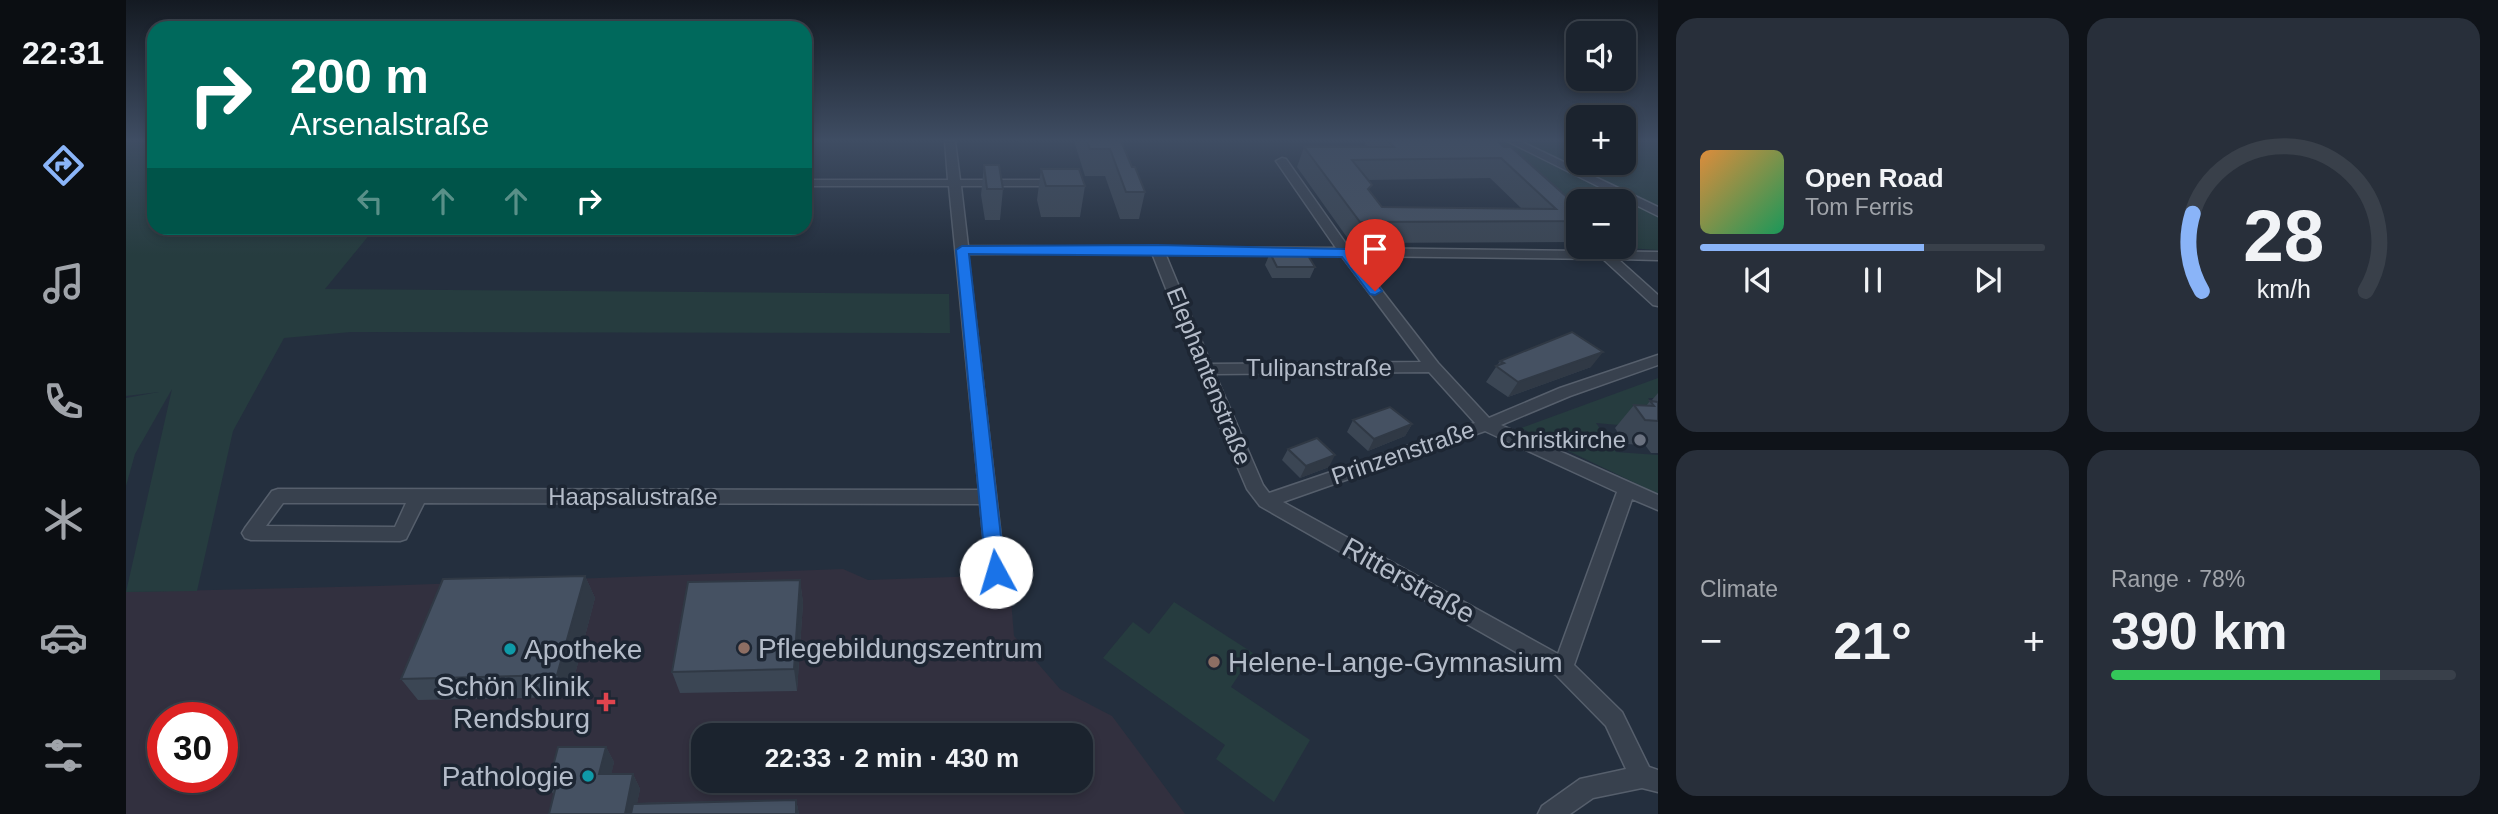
<!DOCTYPE html>
<meta charset="utf-8">
<style>
:root{--surface:#1b232e;--page:#282f3a;--text:#f1f3f6;--muted:#a0a4aa;--line:#39404a;--accent:#8ab4f8}
body{margin:0;font-family:Arial,sans-serif;background:var(--page);color:var(--text);height:100vh;display:flex;flex-direction:column;font-size:26px;white-space:nowrap}
*{box-sizing:border-box;margin:0}
p{font-size:23px;color:var(--muted)}
.icon{flex:none;width:38px;height:38px;fill:none;stroke:currentColor;stroke-width:2;stroke-linecap:round;stroke-linejoin:round}
.map{position:relative;flex:1;overflow:hidden}
.drawer{display:flex;flex-direction:column;gap:18px;padding:18px;background:#0f1319;width:840px}
.drawer>*{flex:none}
.guide{position:absolute;left:21px;top:21px;width:665px;height:214px;border-radius:21px;box-shadow:0 4px 10px #0003,0 0 0 2px var(--line);background:#00695c;color:#fff;overflow:hidden}
.controls{position:absolute;left:1440px;top:21px;display:grid;gap:14px}
.controls a{display:grid;place-items:center;width:70px;height:70px;border-radius:14px;background:var(--surface);box-shadow:0 4px 10px #0003,0 0 0 2px var(--line);font-size:35px}
.speed{position:absolute;left:21px;top:702px;display:flex;gap:14px;font-size:35px;font-weight:700;text-align:center}
.speed>*{display:grid;place-content:center;width:91px;height:91px;border-radius:50%;background:var(--surface);box-shadow:0 4px 10px #0003,0 0 0 2px var(--line);line-height:1}
.speed .limit{border:10px solid #d22;background:#fff;color:#111}
.pin{position:absolute;display:grid;place-items:center;width:60px;height:60px;color:#fff;margin:-72px -30px;border-radius:50% 50% 50% 0;rotate:-45deg;box-shadow:0 0 7px #0007}
.pin .icon{rotate:45deg}
.me{position:absolute;width:77px;margin:-38px;rotate:354deg;stroke-linejoin:round;filter:drop-shadow(0 0 5px #0008)}
.turn{display:flex;align-items:center;gap:24px;height:147px;padding:0 28px;font-size:32px}
.turn .icon{width:91px;height:91px;stroke-width:2.5}
.turn b{display:block;font-size:49px;line-height:60px}
.lanes{display:flex;align-items:center;height:66px;padding:0 28px;background:#0003;justify-content:center;gap:35px;direction:ltr}
.lanes .off{opacity:.35}
.big{font-size:52px;font-weight:600;line-height:1.1}
.drawer .card{flex:1;display:flex;flex-direction:column;justify-content:center;gap:10px;min-width:0;padding:0 24px;border-radius:21px;background:var(--page)}
.drawer .dial{align-items:center;gap:0}
.dial svg{height:182px;overflow:visible;fill:none;stroke:var(--line);stroke-width:7;stroke-linecap:round;text-anchor:middle}
.dial text{fill:var(--text);stroke:none}
.song{display:flex;align-items:center;gap:21px}
.cover{width:84px;height:84px;border-radius:10px;background:linear-gradient(135deg,hsl(30 70% 55%),hsl(150 70% 35%))}
.played{height:7px;border-radius:4px;background:linear-gradient(90deg,var(--accent) 65%,var(--line) 65%)}
.keys{display:flex;justify-content:space-around;direction:ltr}
.heat{display:flex;justify-content:space-between;align-items:center;font-size:38px;direction:ltr}
.charge{height:10px;border-radius:5px;background:linear-gradient(90deg,#34c759 78%,var(--line) 0)}
.drawer .tiles{flex:1;display:grid;gap:18px;grid-template-columns:repeat(2,1fr)}
.trip{position:absolute;left:565px;top:723px;width:402px;height:70px;border-radius:21px;background:var(--surface);box-shadow:0 4px 10px #0003,0 0 0 2px var(--line);font-weight:600;line-height:70px;text-align:center}
main{display:flex;flex:1;min-height:0}
.dock{display:flex;flex-direction:column;width:126px;justify-content:space-around;align-items:center;background:#0b0e12;color:var(--muted)}
.dock .icon{width:49px;height:49px}
.dock .selected{color:var(--accent)}
.dock b{font-size:32px;color:var(--text)}
.map>svg:first-child{display:block}
.medical{fill:#32303f;fill-rule:evenodd}
.green{fill:#263c3f}
.lines{fill:none;stroke-linecap:round;stroke-linejoin:round}
.minor-casing{stroke:#565f6c;stroke-width:3}
.minor{fill:#38414e;fill-rule:evenodd}
.wall{fill:#3b4654;fill-rule:evenodd}
.shaded-wall{fill:#303945}
.building{fill:#455162;stroke:#303945;stroke-width:2;fill-rule:evenodd}
.route{fill:#1a73e8;stroke:#114b97;stroke-width:2}
.worship-dot{fill:#6b7280;stroke:#1d2633;stroke-width:2.5}
.education-dot{fill:#8d6e63;stroke:#1d2633;stroke-width:2.5}
.culture-dot{fill:#0f9aa8;stroke:#1d2633;stroke-width:2.5}
.health-dot{fill:#e0444e;stroke:#1d2633;stroke-width:2.5}
.labels{text-anchor:middle;stroke-width:7;stroke-linejoin:round;paint-order:stroke}
.street-label{font-size:24px;fill:#b4bcc9;stroke:#1d2633}
.poi-label{font-size:24px;fill:#b4bcc9;stroke:#1d2633;text-anchor:end}
.near-street-label{font-size:28px;fill:#b4bcc9;stroke:#1d2633}
.near-poi-label{font-size:28px;fill:#b4bcc9;stroke:#1d2633;text-anchor:start}
</style>
<main>
<nav class="dock">
<b>22:31</b>
<svg class="icon selected" aria-label="directions" viewBox="0 0 24 24"><path d="M12 3l9 9-9 9-9-9zM9 14v-3h6M13 9l2 2-2 2"/></svg>
<svg class="icon" aria-label="music" viewBox="0 0 24 24"><path d="M9 18V5l10-2v13"/><circle cx="6" cy="18" r="3"/><circle cx="16" cy="16" r="3"/></svg>
<svg class="icon" aria-label="phone" viewBox="0 0 24 24"><path d="M5 4h4l2 5-3 2q2 4 5 5l2-3 5 2v4C11 20 4 13 5 4z"/></svg>
<svg class="icon" aria-label="climate" viewBox="0 0 24 24"><path d="M12 3v18M4 7l16 10M4 17L20 7"/></svg>
<svg class="icon" aria-label="car" viewBox="0 0 24 24"><path d="M5 17H2v-5l4-1 3-4h7l3 4 3 1v5h-3M9 17h6M6 11h13"/><circle cx="7" cy="17" r="2"/><circle cx="17" cy="17" r="2"/></svg>
<svg class="icon" aria-label="filters" viewBox="0 0 24 24"><path d="M4 7h16M4 17h16"/><circle cx="9" cy="7" r="2"/><circle cx="15" cy="17" r="2"/></svg>
</nav>
<div class="map">
<svg width="1532" height="814" viewBox="0 0 1532 814">
<rect width="100%" height="100%" fill="#242f3e"/>
<path class="medical" d="M717,569L742,580L883,575L888,636L934,689L986,716L1059,814H0V592L252,586ZM37,718H96V777H37ZM578,735H956V780H578Z"/>
<path class="green" d="M0,141H28V228H249L199,289L823,294L824,333L225,332L158,338L107,431L71,591L0,592L46,389L9,454L0,486V398L33,392L0,396Z
M1367,141H1452V163H1498V141H1532V250L1485,247H1498V201H1452V218Z
M1532,378V398H1522L1532,411L1504,426L1470,423L1490,452L1532,455V494L1395,428Z
M1048,602L1127,653L1105,687L1184,740L1148,802L1090,759L1099,745L977,658L1007,622L1023,634Z"/>
<g class="lines">
<g class="minor-casing">
<path id="minor" d="M819,141H829L834,180H927L933,183L927,186H835L842,246L1210,248L1150,161L1156,158L1160,159L1223,248L1532,252V260L1492,259L1532,295V306L1527,305L1477,259L1229,256L1312,363L1363,418L1434,388L1532,355V365L1444,396L1375,425L1532,495V510L1506,499L1448,665L1496,712L1523,767L1532,770V792L1516,788L1467,798L1444,814H1412L1416,806L1454,779L1500,769L1480,726L1430,675L1134,506L1121,489L1092,421L1026,253L842,254L879,572L877,578L870,580L863,578L861,572L854,504L298,503L280,539L274,541L125,540L119,538L116,533L119,528L146,491L152,489L853,490L823,186H679V180H822ZM1039,253L1215,255L1295,362L1085,364ZM1303,372L1349,423L1143,493L1137,485L1089,374ZM1359,431L1491,492L1432,654L1157,502ZM157,503H280L269,527L140,526Z
M1381,141H1394L1532,207V216Z"/>
</g>
<use href="#minor" class="minor"/>
</g>
<path class="wall" d="M948,141H995L1006,167L1019,192L1013,219H994L979,176H959Z
M1240,141H1371L1452,207V242L1225,243L1171,167L1178,147H1242L1239,144ZM1364,178L1395,208L1256,207L1243,191L1242,180Z
M858,165L877,189L874,220H859L855,195Z
M915,169L959,186L954,217H915L911,200Z
M1144,253L1189,267L1184,278H1146L1139,265Z
M1374,361L1465,367L1382,397L1360,382Z
M1532,393V453H1525L1519,445L1499,444L1489,428L1508,405L1520,406L1524,401H1527L1526,400Z
M1227,420L1286,424L1279,436L1242,451L1221,432Z
M1162,449L1203,467L1174,478L1156,460Z
M459,576L469,598L443,697L292,700L275,679Z
M674,580L677,603L671,691L554,693L546,672Z
M480,747L488,762L485,774H507L514,789L511,803L670,800L673,814H423L428,795L422,786Z"/>
<path class="shaded-wall" d="M1477,352L1465,367L1382,397L1392,382Z
M1286,424L1279,436L1242,451L1248,439Z
M1209,455L1203,467L1174,478L1180,466Z
M459,576L469,598L443,697L431,675Z
M674,580L677,603L671,691L668,669Z
M480,747L488,762L482,789L473,774Z
M507,774L514,789L509,814H499Z
M670,800L673,814H670Z"/>
<path class="building" d="M961,141H995L1006,167H1009L1019,192H1000L984,149H964Z
M1262,141H1371L1378,147H1385L1452,207V221L1234,222L1178,147H1268ZM1375,158L1430,209L1256,207L1242,189L1246,185L1226,160Z
M858,165H873L877,189H861Z
M915,169H953L959,186H920Z
M1144,253L1181,254L1189,267H1151Z
M1446,332L1477,352L1392,382L1370,366L1378,363L1374,361Z
M1524,401L1532,402V421L1519,420L1508,405L1528,406Z
M1264,407L1286,424L1248,439L1227,420Z
M1191,438L1209,455L1180,466L1162,449Z
M459,576L431,675L275,679L317,579Z
M674,580L668,669L546,672L562,582Z
M432,747H480L473,774H507L499,814H423L430,786H422Z
M670,800V814H505L507,804Z"/>
<linearGradient id="sky" x2="0" y2="1"><stop stop-color="#141a22"/><stop offset="0.55" stop-color="#3f4d63"/><stop offset="1" stop-color="#3f4d63" stop-opacity="0"/></linearGradient>
<rect width="1532" height="255" fill="url(#sky)"/>
<path class="route" d="M1031,245L1220,249L1225,250L1256,291L1249,295L1244,294L1216,257L843,254L879,572L877,578L870,580L863,578L860,572L830,250L836,246Z"/>
<circle class="worship-dot" cx="1514" cy="440" r="7"/>
<g class="education-dot">
<circle cx="618" cy="648" r="7"/>
<circle cx="1088" cy="662" r="7"/>
</g>
<g class="culture-dot">
<circle cx="384" cy="649" r="7"/>
<circle cx="462" cy="776" r="7"/>
</g>
<path class="health-dot" d="M476.5 691.5h7v7h7v7h-7v7h-7v-7h-7v-7h7z"/>
<g class="labels">
<g class="street-label">
<text x="1193" y="376">Tulipanstraße</text>
<text transform="translate(1083 376) rotate(68)" y="8">Elephantenstraße</text>
<text transform="translate(1277 453) rotate(-19)" y="8">Prinzenstraße</text>
<text x="507" y="505">Haapsalustraße</text>
</g>
<g class="poi-label">
<text x="1500" y="448">Christkirche</text>
</g>
<g class="near-street-label">
<text transform="translate(1283 580) rotate(29)" y="10">Ritterstraße</text>
</g>
<g class="near-poi-label">
<text x="632" y="658">Pflegebildungszentrum</text>
<text x="398" y="659">Apotheke</text>
<text x="1102" y="672">Helene-Lange-Gymnasium</text>
<text x="464" y="696" text-anchor="end">Schön Klinik<tspan x="464" dy="32">Rendsburg</tspan></text>
<text x="448" y="786" text-anchor="end">Pathologie</text>
</g>
</g>
</svg>
<div class="controls">
<a><svg class="icon" aria-label="sound" viewBox="0 0 24 24"><path d="M4 9h4l5-4v14l-5-4H4zM17 9q2 3 0 6"/></svg></a>
<a>+</a>
<a>−</a>
</div>
<div class="speed"><div class="limit">30</div></div>
<div class="pin" style="left:1249px;top:291px;background:#d93025"><svg class="icon" aria-label="arrive" viewBox="0 0 24 24"><path d="M6 21V4h12l-3 4 3 4H6"/></svg></div>
<svg class="me" style="left:870px;top:572px" viewBox="-20 -20 40 40"><circle r="19" fill="#fff"/><path d="M0-13L10 11 0 6-10 11z" fill="#1a73e8"/></svg>
<div class="trip">22:33 · 2 min · 430 m</div>
<div class="guide">
<div class="turn"><svg class="icon" aria-label="right" viewBox="0 0 24 24"><path d="M7 20v-9h11M14 6l5 5-5 5"/></svg><div><b>200 m</b>Arsenalstraße</div></div>
<div class="lanes"><svg class="icon off" aria-label="left" viewBox="0 0 24 24"><path d="M17 20v-9H6M10 6l-5 5 5 5"/></svg><svg class="icon off" aria-label="ahead" viewBox="0 0 24 24"><path d="M12 20V5M6 11l6-6 6 6"/></svg><svg class="icon off" aria-label="ahead" viewBox="0 0 24 24"><path d="M12 20V5M6 11l6-6 6 6"/></svg><svg class="icon" aria-label="right" viewBox="0 0 24 24"><path d="M7 20v-9h11M14 6l5 5-5 5"/></svg></div>
</div>
</div>
<section class="drawer">
<div class="tiles">
<div class="card">
<div class="song"><i class="cover"></i><div><b>Open Road</b><p>Tom Ferris</p></div></div>
<div class="played"></div>
<div class="keys"><svg class="icon" aria-label="previous" viewBox="0 0 24 24"><path d="M18 5L8 12l10 7zM5 5v14"/></svg><svg class="icon" aria-label="pause" viewBox="0 0 24 24"><path d="M8 5v14M16 5v14"/></svg><svg class="icon" aria-label="next" viewBox="0 0 24 24"><path d="M6 5l10 7-10 7zM19 5v14"/></svg></div>
</div>
<div class="card dial"><svg viewBox="0 0 100 80">
<path d="M14 69A42 42 0 1 1 86 69"/>
<path d="M14 69A42 42 0 0 1 10 35" stroke="#8ab4f8"/>
<text x="50" y="56" font-size="32" font-weight="700">28</text>
<text x="50" y="72" font-size="11">km/h</text>
</svg></div>
<div class="card"><p>Climate</p>
<div class="heat"><a>−</a><b class="big">21°</b><a>+</a></div>
</div>
<div class="card"><p>Range · 78%</p><b class="big">390 km</b><div class="charge"></div></div>
</div>
</section>
</main>
